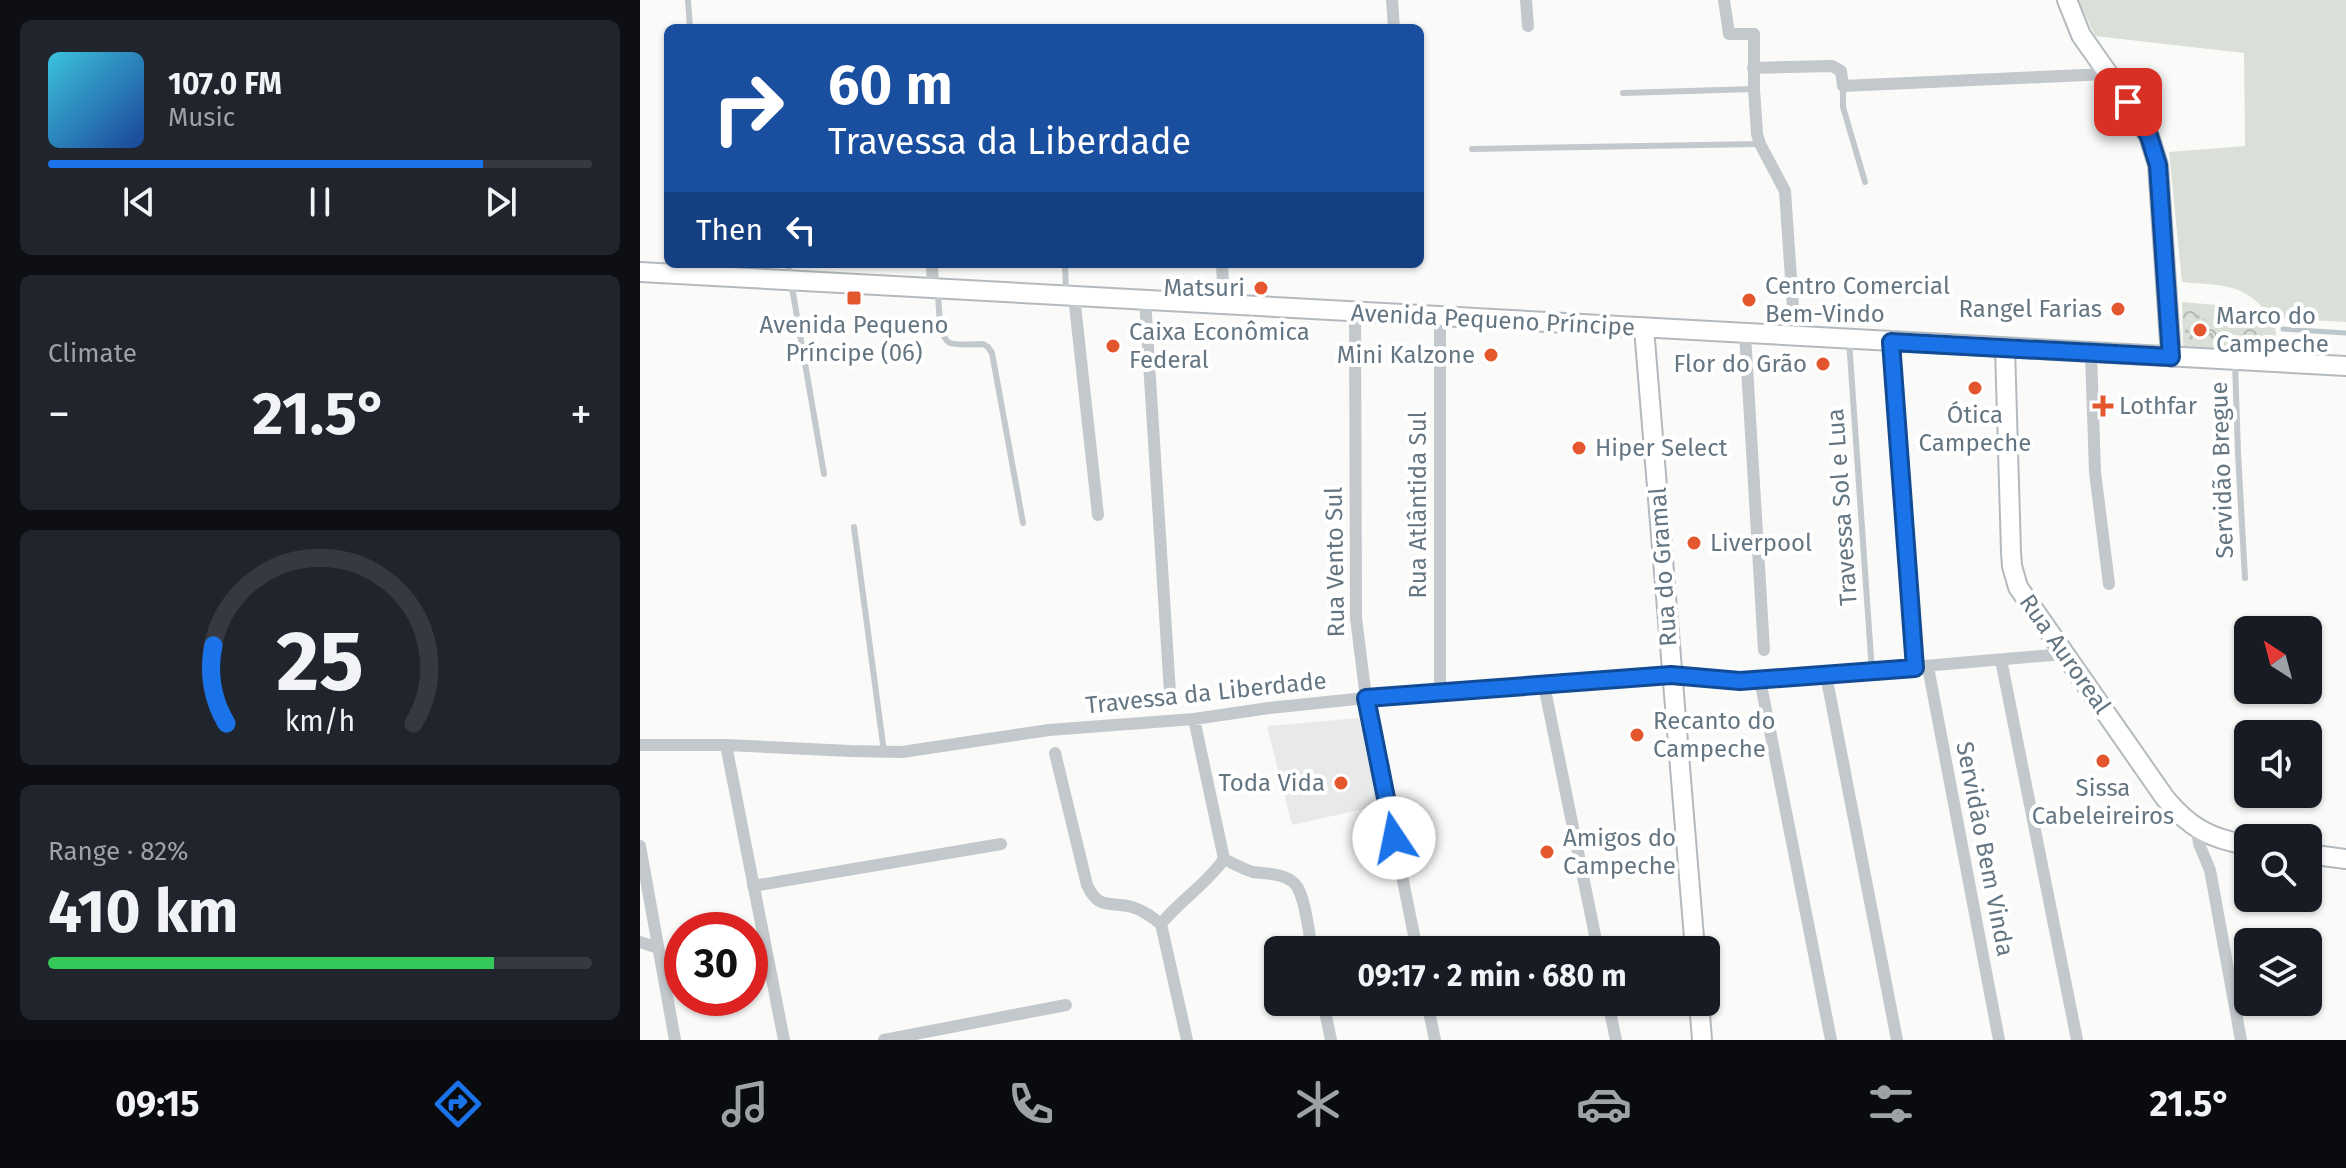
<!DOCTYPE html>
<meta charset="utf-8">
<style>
:root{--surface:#171b24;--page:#20242c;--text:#f1f3f6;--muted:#9ea1a6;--line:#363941;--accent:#1a73e8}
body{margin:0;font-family:"Fira Sans",sans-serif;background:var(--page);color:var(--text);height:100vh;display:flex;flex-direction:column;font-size:30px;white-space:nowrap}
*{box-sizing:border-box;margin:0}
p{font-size:26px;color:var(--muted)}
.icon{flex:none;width:44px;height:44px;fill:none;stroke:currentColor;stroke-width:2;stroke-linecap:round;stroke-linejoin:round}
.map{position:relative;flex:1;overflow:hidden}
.sheet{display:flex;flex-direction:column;gap:20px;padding:20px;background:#0d0f14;width:640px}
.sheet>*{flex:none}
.hud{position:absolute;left:24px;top:24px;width:760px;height:244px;border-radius:12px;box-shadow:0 2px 6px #0004;background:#1a4fa0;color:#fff;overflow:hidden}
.needle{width:52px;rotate:324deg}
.tools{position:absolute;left:1594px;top:616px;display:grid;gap:16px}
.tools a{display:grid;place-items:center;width:88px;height:88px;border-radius:12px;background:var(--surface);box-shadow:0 2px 6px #0004;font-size:40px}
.speed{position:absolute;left:24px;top:912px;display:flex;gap:16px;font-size:40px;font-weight:700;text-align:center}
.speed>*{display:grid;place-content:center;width:104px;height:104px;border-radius:50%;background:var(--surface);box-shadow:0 2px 6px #0004;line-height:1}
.speed .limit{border:12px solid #d22;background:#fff;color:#111}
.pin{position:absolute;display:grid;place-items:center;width:68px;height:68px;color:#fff;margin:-34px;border-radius:16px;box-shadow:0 4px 12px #0006}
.me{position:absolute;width:88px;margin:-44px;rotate:349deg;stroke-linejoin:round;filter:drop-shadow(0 0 6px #0008)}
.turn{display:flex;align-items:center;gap:28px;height:168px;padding:0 32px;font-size:36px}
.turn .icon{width:104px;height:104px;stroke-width:2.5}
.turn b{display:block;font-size:56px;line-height:68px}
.then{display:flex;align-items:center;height:76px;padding:0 32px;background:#0003;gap:16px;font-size:30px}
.big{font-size:60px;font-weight:700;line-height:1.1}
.sheet .card{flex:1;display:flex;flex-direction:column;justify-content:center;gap:12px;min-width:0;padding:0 28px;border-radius:12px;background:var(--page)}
.sheet .dial{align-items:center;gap:0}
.dial svg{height:208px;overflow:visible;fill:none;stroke:var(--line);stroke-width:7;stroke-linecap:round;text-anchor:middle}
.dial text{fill:var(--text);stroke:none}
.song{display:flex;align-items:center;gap:24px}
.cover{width:96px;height:96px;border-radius:12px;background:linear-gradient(135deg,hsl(190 70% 55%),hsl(220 70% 35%))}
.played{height:8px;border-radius:4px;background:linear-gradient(90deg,var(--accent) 80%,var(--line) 80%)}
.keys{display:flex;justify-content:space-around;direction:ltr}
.heat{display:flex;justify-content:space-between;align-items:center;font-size:44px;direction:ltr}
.charge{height:12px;border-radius:6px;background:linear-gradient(90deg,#34c759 82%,var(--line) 0)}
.trip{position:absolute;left:624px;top:936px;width:456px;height:80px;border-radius:12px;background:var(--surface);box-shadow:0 2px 6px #0004;font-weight:700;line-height:80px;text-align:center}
.tabs{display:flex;height:128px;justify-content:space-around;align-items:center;background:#090b0e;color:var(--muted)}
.tabs .icon{width:56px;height:56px}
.tabs .on{color:var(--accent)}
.tabs b{font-size:36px;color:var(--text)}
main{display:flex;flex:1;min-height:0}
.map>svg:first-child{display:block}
.built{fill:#e8e9e9}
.green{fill:#dadfd7}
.park{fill:url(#park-crowns)}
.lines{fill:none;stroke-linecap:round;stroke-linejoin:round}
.stream{stroke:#bbc7cb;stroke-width:5}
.secondary-casing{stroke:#b3babf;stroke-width:22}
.path{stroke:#bbbfc2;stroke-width:3;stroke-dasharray:4 4;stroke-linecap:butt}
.lane{stroke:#c3c8cc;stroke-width:6}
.street{stroke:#c3c8cc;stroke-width:12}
.secondary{stroke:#fff;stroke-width:18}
.route-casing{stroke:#114b97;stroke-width:20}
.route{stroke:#1a73e8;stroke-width:14}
.poi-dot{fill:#e4572e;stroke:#fff;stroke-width:3}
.labels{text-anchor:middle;stroke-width:8;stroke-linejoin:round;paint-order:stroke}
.poi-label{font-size:24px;fill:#657683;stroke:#fff;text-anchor:start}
.street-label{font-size:24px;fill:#657683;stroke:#fff}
</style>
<main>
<section class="sheet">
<div class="card">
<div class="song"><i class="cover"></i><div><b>107.0 FM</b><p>Music</p></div></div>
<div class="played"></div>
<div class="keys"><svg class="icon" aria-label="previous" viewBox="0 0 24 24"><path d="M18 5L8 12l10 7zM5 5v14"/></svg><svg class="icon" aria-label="pause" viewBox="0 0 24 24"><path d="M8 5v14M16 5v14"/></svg><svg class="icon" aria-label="next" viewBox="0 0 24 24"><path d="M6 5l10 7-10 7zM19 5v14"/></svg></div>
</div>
<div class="card"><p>Climate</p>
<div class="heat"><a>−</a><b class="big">21.5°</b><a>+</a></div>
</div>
<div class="card dial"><svg viewBox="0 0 100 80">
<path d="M14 69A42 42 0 1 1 86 69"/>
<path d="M14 69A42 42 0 0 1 9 39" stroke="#1a73e8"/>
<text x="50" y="56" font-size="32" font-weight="700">25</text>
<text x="50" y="72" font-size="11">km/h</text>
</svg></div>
<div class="card"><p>Range · 82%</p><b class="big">410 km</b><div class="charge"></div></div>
</section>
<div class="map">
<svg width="1706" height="1040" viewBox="0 0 1706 1040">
<defs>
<pattern id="park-crowns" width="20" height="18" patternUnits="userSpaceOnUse" patternTransform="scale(2)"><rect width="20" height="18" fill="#dadfd7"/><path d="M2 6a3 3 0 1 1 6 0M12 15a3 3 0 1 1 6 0" fill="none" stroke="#b4b9b4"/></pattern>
</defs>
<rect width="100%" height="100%" fill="#fafaf8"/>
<path class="built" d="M719,718L741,805L652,825L627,726Z"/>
<path class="green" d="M1438,0H1706V322L1632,318C1604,282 1584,286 1542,282L1529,152L1605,146L1604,53L1455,36Z"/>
<path class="park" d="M1542,302L1600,307L1632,318L1636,332L1635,350L1543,347Z"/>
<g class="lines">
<path class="stream" d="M1643,329L1706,333"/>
<g class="secondary-casing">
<path id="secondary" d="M1427,0L1441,35L1488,102L1509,136L1518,165L1531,357
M0,272L1706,366
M1004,328L1055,950
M1365,348L1371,552L1372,566L1378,587L1525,798C1549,827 1570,839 1608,845
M1668,854L1706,859
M1059,1002L1062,1040"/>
</g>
<path class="path" d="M1557,315L1575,341
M1545,331L1574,335
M1550,339L1565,319"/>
<path class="lane" d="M48,0L50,28
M1203,86V107L1225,182
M983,93L1114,89
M832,149L1120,144
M148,264L184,474
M425,264L426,292
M298,293C299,304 298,338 310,343C319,346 334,344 343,344L348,347L352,353L383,523
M1209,340L1232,672
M1595,362L1598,453L1605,578
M214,527L244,752"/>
<path class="street" d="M752,0L754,28
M886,0L888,26
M1084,0L1089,34H1114V89L1117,134L1120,144L1145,191L1155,336
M1113,68L1192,66L1201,71L1203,86L1466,74
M292,264L293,288
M582,264L584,304
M434,296L458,515
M505,300L530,693
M715,312L716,618L726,698L777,950
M1105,334L1124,650
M1251,342L1275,668
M1451,353L1455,472L1469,584
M1361,660L1437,1040
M1288,667L1359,1040
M1186,675L1257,1040
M1120,680L1191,1040
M904,685L958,950
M800,693V317
M0,745H86L210,751L262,752L409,730L554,719L629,708L726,698L1031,675L1080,681L1120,680L1424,654
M86,745L144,1040
M415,753L447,885C459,911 470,901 492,907C503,910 512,917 521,924
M1557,829L1559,844L1570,870L1601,1040
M0,846L35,1040
M584,859C594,864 603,869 613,872C626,874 645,873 655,884C665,894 669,934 672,950
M113,886L361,844
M0,942L18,948
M683,1002L691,1040
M787,1002L795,1040
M968,1002L976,1040
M244,1040L426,1005
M547,1040L521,924C540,900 567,884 584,859L554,719"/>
<use href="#secondary" class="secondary"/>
</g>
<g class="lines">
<g class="route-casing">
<path id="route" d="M754,838L726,698L1031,675L1100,681L1275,668L1251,342L1531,357L1518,165L1509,136L1488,102"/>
</g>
<use href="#route" class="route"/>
</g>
<g class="poi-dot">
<circle cx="621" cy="288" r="8"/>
<rect x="206" y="290" width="16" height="16" rx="4"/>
<circle cx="1109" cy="300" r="8"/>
<circle cx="1478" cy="309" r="8"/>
<circle cx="1560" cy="330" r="8"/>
<circle cx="473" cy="346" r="8"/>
<circle cx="851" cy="355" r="8"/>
<circle cx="1183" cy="364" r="8"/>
<circle cx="1335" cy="388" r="8"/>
<path d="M1459 394h8v8h8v8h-8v8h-8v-8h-8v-8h8z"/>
<circle cx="939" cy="448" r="8"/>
<circle cx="1054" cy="543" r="8"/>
<circle cx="997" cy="735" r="8"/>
<circle cx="1463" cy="761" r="8"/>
<circle cx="701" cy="783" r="8"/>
<circle cx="907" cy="852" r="8"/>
</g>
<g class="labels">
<g class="poi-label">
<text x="1125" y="294">Centro Comercial<tspan x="1125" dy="28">Bem-Vindo</tspan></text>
<text x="605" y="296" text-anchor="end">Matsuri</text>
<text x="1462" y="317" text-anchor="end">Rangel Farias</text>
<text x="1576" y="324">Marco do<tspan x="1576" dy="28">Campeche</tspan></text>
<text x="214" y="333" text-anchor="middle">Avenida Pequeno<tspan x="214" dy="28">Príncipe (06)</tspan></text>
<text x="489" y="340">Caixa Econômica<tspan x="489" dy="28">Federal</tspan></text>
<text x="835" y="363" text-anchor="end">Mini Kalzone</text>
<text x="1167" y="372" text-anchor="end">Flor do Grão</text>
<text x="1479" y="414">Lothfar</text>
<text x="1335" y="423" text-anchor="middle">Ótica<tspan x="1335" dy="28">Campeche</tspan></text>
<text x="955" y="456">Hiper Select</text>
<text x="1070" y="551">Liverpool</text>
<text x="1013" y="729">Recanto do<tspan x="1013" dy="28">Campeche</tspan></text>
<text x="685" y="791" text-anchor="end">Toda Vida</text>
<text x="1463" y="796" text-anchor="middle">Sissa<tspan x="1463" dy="28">Cabeleireiros</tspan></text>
<text x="923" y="846">Amigos do<tspan x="923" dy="28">Campeche</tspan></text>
</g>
<g class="street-label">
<text transform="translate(853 320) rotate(3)" y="8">Avenida Pequeno Príncipe</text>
<text transform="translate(1582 470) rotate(-92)" y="8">Servidão Bregue</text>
<text transform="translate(778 505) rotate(-90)" y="8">Rua Atlântida Sul</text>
<text transform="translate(1202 507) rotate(-94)" y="8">Travessa Sol e Lua</text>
<text transform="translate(695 562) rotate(-91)" y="8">Rua Vento Sul</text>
<text transform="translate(1023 567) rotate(-94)" y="8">Rua do Gramal</text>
<text transform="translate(1425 654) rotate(55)" y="8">Rua Auroreal</text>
<text transform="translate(566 693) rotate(-6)" y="8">Travessa da Liberdade</text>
<text transform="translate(1345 849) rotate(79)" y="8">Servidão Bem Vinda</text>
</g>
</g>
</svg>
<div class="tools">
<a><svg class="needle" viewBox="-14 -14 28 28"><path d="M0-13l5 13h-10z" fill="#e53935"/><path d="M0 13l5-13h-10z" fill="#9ea1a6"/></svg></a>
<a><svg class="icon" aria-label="sound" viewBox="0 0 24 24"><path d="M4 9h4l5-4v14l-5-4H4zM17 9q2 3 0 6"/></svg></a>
<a><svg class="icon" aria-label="search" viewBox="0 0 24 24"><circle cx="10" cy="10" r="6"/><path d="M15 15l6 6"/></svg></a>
<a><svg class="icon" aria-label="layers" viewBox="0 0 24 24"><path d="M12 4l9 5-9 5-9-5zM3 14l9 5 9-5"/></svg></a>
</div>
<div class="speed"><div class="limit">30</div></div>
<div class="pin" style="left:1488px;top:102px;background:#d93025"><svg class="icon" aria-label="arrive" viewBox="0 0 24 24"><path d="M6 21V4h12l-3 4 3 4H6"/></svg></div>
<svg class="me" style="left:754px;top:838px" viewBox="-20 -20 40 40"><circle r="19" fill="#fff"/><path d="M0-13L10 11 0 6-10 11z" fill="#1a73e8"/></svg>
<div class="trip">09:17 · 2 min · 680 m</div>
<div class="hud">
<div class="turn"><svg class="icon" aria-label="right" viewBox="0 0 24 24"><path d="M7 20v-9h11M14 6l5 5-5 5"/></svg><div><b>60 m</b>Travessa da Liberdade</div></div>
<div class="then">Then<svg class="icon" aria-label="left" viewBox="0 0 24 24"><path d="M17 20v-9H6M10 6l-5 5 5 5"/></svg></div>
</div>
</div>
</main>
<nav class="tabs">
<b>09:15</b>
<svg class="icon on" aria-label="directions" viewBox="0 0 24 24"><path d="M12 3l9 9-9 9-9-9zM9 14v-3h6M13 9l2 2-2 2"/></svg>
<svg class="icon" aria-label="music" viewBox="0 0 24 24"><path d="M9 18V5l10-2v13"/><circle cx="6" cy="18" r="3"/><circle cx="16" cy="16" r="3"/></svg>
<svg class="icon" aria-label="phone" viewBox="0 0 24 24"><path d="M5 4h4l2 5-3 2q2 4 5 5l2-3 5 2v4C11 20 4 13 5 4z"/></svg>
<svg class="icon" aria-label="climate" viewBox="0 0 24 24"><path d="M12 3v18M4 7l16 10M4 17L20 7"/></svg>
<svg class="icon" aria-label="car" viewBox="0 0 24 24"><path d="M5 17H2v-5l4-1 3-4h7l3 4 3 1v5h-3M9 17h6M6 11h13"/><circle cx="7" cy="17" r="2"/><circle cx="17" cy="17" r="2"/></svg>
<svg class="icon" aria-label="filters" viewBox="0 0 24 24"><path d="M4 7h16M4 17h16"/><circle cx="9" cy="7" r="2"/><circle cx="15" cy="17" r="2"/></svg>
<b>21.5°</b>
</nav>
